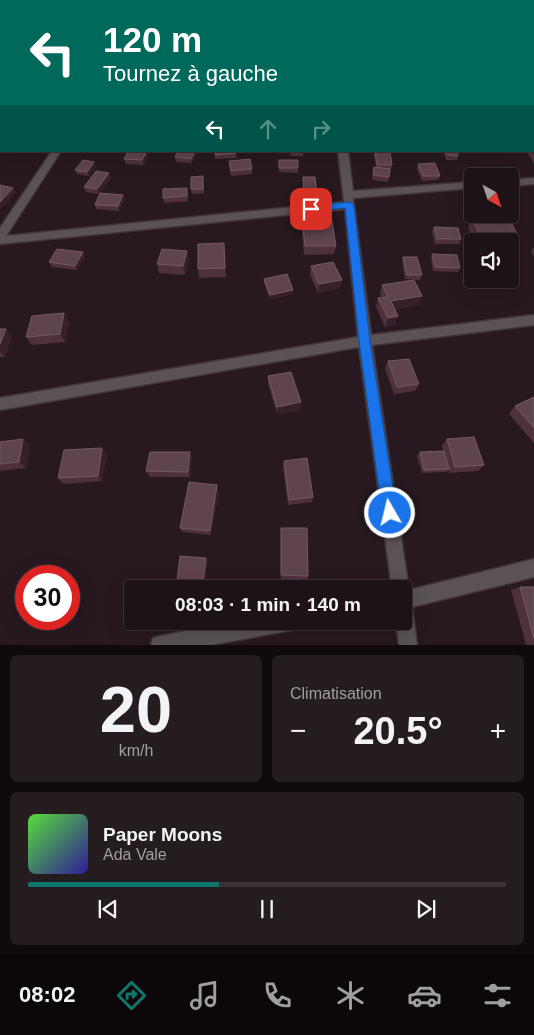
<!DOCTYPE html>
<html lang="fr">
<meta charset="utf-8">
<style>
:root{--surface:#1d1317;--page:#251c20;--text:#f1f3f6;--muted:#a09ea1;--line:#3b3236;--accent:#0f766e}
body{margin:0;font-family:Helvetica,sans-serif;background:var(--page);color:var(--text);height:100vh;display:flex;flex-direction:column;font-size:19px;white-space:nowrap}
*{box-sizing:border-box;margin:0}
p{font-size:16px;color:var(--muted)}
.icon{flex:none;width:28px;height:28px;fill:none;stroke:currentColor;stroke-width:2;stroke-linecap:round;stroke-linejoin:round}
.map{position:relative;height:645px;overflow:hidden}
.sheet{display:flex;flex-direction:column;gap:10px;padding:10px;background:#100a0d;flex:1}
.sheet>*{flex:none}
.top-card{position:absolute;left:0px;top:0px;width:535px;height:152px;box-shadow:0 5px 20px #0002,0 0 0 1px var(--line);background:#00695c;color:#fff;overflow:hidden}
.needle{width:32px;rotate:140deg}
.fabs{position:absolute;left:464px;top:168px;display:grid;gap:10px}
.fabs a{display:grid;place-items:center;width:55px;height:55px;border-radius:5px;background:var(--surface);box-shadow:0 5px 20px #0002,0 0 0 1px var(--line);font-size:25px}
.speed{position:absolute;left:15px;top:565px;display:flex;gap:10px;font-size:25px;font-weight:700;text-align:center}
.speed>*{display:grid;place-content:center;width:65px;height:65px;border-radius:50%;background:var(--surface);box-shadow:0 5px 20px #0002,0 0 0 1px var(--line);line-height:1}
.speed .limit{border:8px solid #d22;background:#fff;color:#111}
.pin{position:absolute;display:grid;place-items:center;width:42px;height:42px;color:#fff;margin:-21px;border-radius:10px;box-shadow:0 2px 8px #0006}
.me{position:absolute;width:55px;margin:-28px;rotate:352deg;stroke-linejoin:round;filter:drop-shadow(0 0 4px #0008)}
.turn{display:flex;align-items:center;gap:18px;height:105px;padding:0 20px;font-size:22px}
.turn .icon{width:65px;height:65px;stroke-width:2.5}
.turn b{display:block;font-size:35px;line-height:42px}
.lanes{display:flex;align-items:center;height:48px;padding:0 20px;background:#0003;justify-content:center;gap:25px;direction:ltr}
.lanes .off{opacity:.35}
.big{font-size:38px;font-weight:600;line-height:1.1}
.sheet .tile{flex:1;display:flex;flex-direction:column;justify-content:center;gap:8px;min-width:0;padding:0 18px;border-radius:8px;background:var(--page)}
.sheet .dial{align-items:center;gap:0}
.dial b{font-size:65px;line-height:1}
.song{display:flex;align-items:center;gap:15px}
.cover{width:60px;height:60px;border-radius:8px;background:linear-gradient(135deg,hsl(110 70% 55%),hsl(250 70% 35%))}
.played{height:5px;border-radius:2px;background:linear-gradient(90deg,var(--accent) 40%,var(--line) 40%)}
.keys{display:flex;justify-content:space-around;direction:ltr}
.heat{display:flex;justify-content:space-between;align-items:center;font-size:28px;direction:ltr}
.sheet .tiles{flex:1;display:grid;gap:10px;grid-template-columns:1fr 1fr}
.tile:last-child{grid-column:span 2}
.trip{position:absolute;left:124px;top:580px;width:288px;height:50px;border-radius:5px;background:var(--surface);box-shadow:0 5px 20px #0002,0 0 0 1px var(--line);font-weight:600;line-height:50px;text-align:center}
.tab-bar{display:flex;height:80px;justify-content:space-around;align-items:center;background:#0c0809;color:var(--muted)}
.tab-bar .icon{width:35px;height:35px}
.tab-bar .active{color:var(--accent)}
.tab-bar b{font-size:22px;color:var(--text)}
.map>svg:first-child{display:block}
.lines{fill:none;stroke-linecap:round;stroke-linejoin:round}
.street-casing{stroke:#413439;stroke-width:3}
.secondary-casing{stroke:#413439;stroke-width:3}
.street{fill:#5a5255;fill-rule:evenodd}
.secondary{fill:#7c7074;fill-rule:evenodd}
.wall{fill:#4f313e}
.shaded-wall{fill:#38202a}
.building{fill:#5f434f;stroke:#735a64}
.route{fill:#1a73e8;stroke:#114b97}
</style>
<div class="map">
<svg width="534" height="645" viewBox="0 0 534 645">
<rect width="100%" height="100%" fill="#27191f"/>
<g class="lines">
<g class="street-casing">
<path id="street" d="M132,0H142V1H133Z
M294,0H303V1H295Z
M0,26H1V30H0Z
M0,45H1V49H0Z
M0,114H1V120H0Z
M52,151H61L6,236L344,202L338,151H348L353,191L472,182V188L353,198L371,335L534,315V325L372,345L409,590L534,559V577L412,607L417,645H399L396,621H402V589H392L359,347L0,410V398L358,337L345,209L0,244V228Z
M534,178V184L510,186V180Z
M240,621H301L298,627L292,630L211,645H151L153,638L160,636Z"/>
</g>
<g class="secondary-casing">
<path id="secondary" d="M472,0H479V1H473Z"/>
</g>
<use href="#street" class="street"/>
<use href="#secondary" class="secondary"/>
</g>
<path class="wall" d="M534,149V163L528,154L530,151H534Z
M215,151H236V158L215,159Z
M290,151H303V156H291Z
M375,151L392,165L391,170H390L388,182L372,180L374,167H376L374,155Z
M443,151H457L458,156L457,160H446Z
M148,155L144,165L126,164L124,159Z
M196,155L192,163L176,162L175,157Z
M279,160H298V173L279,172Z
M229,161L252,169V174L231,176Z
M418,164L440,176L438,180L422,181L417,169Z
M96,167L88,176L77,174L75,170Z
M109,173L111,178L99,194L86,192L84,187Z
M303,177L317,193L316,198H304Z
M204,181V193L192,194L191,189Z
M187,188L188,201L164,203L163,198Z
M125,199L119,211L96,209L95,205Z
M472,218L518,236L513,245L510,246V241H474L468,227Z
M302,221L336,246L334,254L304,255L302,230Z
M434,227L461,239L459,244H435L432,232Z
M224,243L226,277L199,278L198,269Z
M534,247V257L531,251Z
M83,252L85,257L77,270L52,267L49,262Z
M432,254L460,268L458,272L433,271L431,258Z
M403,257L422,275L420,280L405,279L402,261Z
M189,260L185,275L159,273L157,264Z
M311,266L340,288L318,293L310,275Z
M264,279L293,294L270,299L264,283Z
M382,285L418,305L395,309V325L385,327L376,307L378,298H382L380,294Z
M64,313L69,322L65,342L32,345L26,337Z
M0,329L12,337L5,357H0Z
M388,361L419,384L415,391L394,394L385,369Z
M268,376L300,410L277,414L268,384Z
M534,397V443L509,414L515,406Z
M447,439L484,465L478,471L449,473L448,469L447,472L422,473L417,456L420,452L443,451L442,445Z
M0,442L30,445L26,468L0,471Z
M190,452L192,458L190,477H150L146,471Z
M107,454L102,481L64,484L58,478Z
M284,461L313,497L312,502L288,505L283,467Z
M219,491L211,535L183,532L180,528Z
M281,528L308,576L307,579H281Z
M520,587H534V645H526L511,590Z"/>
<path class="shaded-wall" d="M114,0H124L122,1H110Z
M1,146V151H4L0,153V147Z
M147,151L148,155L144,165L142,160Z
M195,151L196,155L192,163L191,159Z
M94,162L96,167L88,176L87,172Z
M109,173L111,178L99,194L97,189Z
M13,188L16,192L1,209L0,208V202Z
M123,195L125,199L119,211L118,206Z
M224,243L225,252L226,277L225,268Z
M187,251L189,260L185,275L183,266Z
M83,252L85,257L77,270L75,266Z
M342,280L340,288L318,293L319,284Z
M293,290V294L270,299V295Z
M422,296L418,305L388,310L391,301Z
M64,313L69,322L65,342L60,334Z
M398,316L395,325L385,327L388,318Z
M6,329L12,337L5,357L0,351V344Z
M301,402L300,410L277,414V407Z
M23,439L30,445L26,468L19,462Z
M102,448L107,454L102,481L98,476Z
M190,452L192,458L190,477L188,472Z
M217,485L219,491L211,535L210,531Z
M206,558L208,561L205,589H202Z"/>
<path class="building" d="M103,0H114L110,1H106Z
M210,0H220L221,1H211Z
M392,0H401L402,1H393Z
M411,0H421L422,1H412Z
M463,0H470L471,1H451Z
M510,0H525L515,1H512Z
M1,136V146L0,147V137Z
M128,151H147L142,160L124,159Z
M178,151H195L191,159L175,157Z
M215,151H236V153L215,155Z
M375,151H390L392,165H377Z
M446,151H457L458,156L447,155Z
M250,159L252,169L231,171L229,161Z
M83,160L94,162L87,172L75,170Z
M279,160H298V168H279Z
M435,163L440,176H423L418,164Z
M374,167L390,169L389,177L373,175Z
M96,171L109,173L97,189L84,187Z
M203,176V189H191V177Z
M303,177H315L317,193H304Z
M0,185L13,188L0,202Z
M187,188V196L163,198V189Z
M100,193L123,195L118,206L95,205Z
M508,216L518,236L481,238L472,218Z
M302,221H332L336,246H305Z
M434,227L458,228L461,239H437Z
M224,243L225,268L198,269V244Z
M57,249L83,252L75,266L49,262Z
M162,249L187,251L183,266L157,264Z
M432,254L457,255L460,268L435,267Z
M403,257H417L422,275H407Z
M333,262L342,280L319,284L311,266Z
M287,274L293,290L270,295L264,279Z
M414,280L422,296L391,301L398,316L388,318L378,298L388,297L382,285Z
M64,313L60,334L26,337L32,316Z
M0,329H6L0,344Z
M409,359L419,384L397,387L388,361Z
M291,372L301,402L277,407L268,376Z
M534,397V428L515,406Z
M474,437L484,465L455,467L447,439Z
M23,439L19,462L0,464V442Z
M102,448L98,476L58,478L64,450Z
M444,451L449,469L424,470L420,452Z
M150,452H190L188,472L146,471Z
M307,458L313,497L289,500L284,461Z
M189,482L217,485L210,531L180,528Z
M281,528H307L308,576L281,575Z
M180,556L206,558L202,589H176Z
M520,587H534V638Z"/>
<path class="route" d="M350,202L354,205L370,341L397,513L395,518L390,520L385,518L382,513L359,341L345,208L311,212L306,209L311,205Z"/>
</svg>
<div class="fabs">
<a><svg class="needle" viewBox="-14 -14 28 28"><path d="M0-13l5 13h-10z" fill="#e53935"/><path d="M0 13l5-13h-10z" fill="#a09ea1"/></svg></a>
<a><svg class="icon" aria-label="sound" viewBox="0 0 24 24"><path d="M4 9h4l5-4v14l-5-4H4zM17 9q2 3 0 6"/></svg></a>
</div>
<div class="speed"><div class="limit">30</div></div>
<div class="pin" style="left:311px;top:209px;background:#d93025"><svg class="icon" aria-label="arrive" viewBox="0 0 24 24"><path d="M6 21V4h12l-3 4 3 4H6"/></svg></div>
<svg class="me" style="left:390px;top:513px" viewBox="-20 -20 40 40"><circle r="17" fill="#1a73e8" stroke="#fff" stroke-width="3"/><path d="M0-11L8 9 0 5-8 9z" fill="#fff"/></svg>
<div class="trip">08:03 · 1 min · 140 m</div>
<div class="top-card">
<div class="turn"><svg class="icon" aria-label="left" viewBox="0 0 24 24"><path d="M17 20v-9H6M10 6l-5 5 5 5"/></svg><div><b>120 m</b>Tournez à gauche</div></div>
<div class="lanes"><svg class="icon" aria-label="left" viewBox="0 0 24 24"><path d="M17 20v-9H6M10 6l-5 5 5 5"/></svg><svg class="icon off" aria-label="ahead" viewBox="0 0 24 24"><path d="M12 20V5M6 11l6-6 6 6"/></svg><svg class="icon off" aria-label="right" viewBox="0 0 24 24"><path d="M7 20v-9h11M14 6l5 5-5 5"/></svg></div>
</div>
</div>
<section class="sheet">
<div class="tiles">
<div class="tile dial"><b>20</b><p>km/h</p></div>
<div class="tile"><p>Climatisation</p>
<div class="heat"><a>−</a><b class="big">20.5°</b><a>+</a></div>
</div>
<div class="tile">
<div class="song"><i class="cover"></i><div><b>Paper Moons</b><p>Ada Vale</p></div></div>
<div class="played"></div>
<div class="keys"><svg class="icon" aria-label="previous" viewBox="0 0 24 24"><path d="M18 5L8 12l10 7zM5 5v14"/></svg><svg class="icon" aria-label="pause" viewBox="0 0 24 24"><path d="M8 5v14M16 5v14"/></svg><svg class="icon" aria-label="next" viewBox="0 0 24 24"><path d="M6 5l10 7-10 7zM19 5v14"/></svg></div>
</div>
</div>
</section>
<nav class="tab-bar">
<b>08:02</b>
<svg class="icon active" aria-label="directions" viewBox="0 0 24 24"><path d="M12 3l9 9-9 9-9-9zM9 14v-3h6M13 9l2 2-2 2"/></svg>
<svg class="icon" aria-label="music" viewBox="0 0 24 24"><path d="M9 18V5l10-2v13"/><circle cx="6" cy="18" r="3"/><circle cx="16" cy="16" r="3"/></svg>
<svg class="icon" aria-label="phone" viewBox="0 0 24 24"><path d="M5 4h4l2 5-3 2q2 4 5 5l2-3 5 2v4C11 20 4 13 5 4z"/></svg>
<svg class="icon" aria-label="climate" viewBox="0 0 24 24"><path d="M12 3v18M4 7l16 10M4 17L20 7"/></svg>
<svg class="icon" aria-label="car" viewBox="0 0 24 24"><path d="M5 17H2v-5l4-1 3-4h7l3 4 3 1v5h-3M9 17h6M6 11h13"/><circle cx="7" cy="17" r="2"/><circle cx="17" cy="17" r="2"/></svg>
<svg class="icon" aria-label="filters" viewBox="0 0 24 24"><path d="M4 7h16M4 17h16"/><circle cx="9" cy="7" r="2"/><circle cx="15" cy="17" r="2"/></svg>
</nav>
